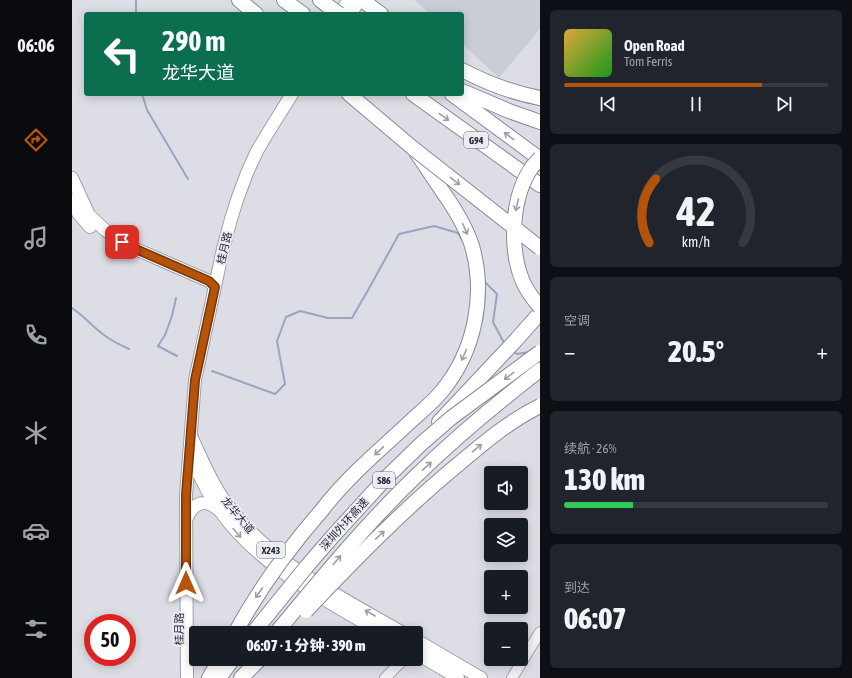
<!DOCTYPE html>
<html lang="zh">
<meta charset="utf-8">
<style>
:root{--surface:#171b24;--page:#20242c;--text:#f1f3f6;--muted:#9ea1a6;--line:#363941;--accent:#b45309}
body{margin:0;font-family:"Asap Condensed","Noto Sans SC",sans-serif;background:var(--page);color:var(--text);height:100vh;display:flex;flex-direction:column;font-size:15px;white-space:nowrap}
*{box-sizing:border-box;margin:0}
p{font-size:13px;color:var(--muted)}
.icon{flex:none;width:22px;height:22px;fill:none;stroke:currentColor;stroke-width:2;stroke-linecap:round;stroke-linejoin:round}
.map{position:relative;flex:1;overflow:hidden}
.side{display:flex;flex-direction:column;gap:10px;padding:10px;background:#0d0f14;width:312px}
.side>*{flex:none}
.hud{position:absolute;left:12px;top:12px;width:380px;height:84px;border-radius:4px;box-shadow:0 2px 10px #0003;background:#0b6e4f;color:#fff;overflow:hidden}
.fabs{position:absolute;left:412px;top:466px;display:grid;gap:8px}
.fabs a{display:grid;place-items:center;width:44px;height:44px;border-radius:4px;background:var(--surface);box-shadow:0 2px 10px #0003;font-size:20px}
.speed{position:absolute;left:12px;top:614px;display:flex;gap:8px;font-size:20px;font-weight:700;text-align:center}
.speed>*{display:grid;place-content:center;width:52px;height:52px;border-radius:50%;background:var(--surface);box-shadow:0 2px 10px #0003;line-height:1}
.speed .limit{border:6px solid #d22;background:#fff;color:#111}
.pin{position:absolute;display:grid;place-items:center;width:34px;height:34px;color:#fff;margin:-17px;border-radius:8px;box-shadow:0 2px 6px #0006}
.me{position:absolute;width:44px;margin:-22px;rotate:0deg;stroke-linejoin:round;filter:drop-shadow(0 0 3px #0008)}
.turn{display:flex;align-items:center;gap:14px;height:84px;padding:0 12px;font-size:18px}
.turn .icon{width:52px;height:52px;stroke-width:2.5}
.turn b{display:block;font-size:28px;line-height:34px}
.big{font-size:30px;font-weight:800;line-height:1.1}
.side .tile{flex:1;display:flex;flex-direction:column;justify-content:center;gap:6px;min-width:0;padding:0 14px;border-radius:6px;background:var(--page)}
.side .dial{align-items:center;gap:0}
.dial svg{height:104px;overflow:visible;fill:none;stroke:var(--line);stroke-width:7;stroke-linecap:round;text-anchor:middle}
.dial text{fill:var(--text);stroke:none}
.song{display:flex;align-items:center;gap:12px}
.cover{width:48px;height:48px;border-radius:6px;background:linear-gradient(135deg,hsl(40 70% 55%),hsl(120 70% 35%))}
.played{height:4px;border-radius:2px;background:linear-gradient(90deg,var(--accent) 75%,var(--line) 75%)}
.keys{display:flex;justify-content:space-around;direction:ltr}
.heat{display:flex;justify-content:space-between;align-items:center;font-size:22px;direction:ltr}
.charge{height:6px;border-radius:3px;background:linear-gradient(90deg,#34c759 26%,var(--line) 0)}
.trip{position:absolute;left:117px;top:626px;width:234px;height:40px;border-radius:4px;background:var(--surface);box-shadow:0 2px 10px #0003;font-weight:800;line-height:40px;text-align:center}
main{display:flex;flex:1;min-height:0}
.dock{display:flex;flex-direction:column;width:72px;justify-content:space-around;align-items:center;background:#090b0e;color:var(--muted)}
.dock .icon{width:28px;height:28px}
.dock .selected{color:var(--accent)}
.dock b{font-size:18px;color:var(--text)}
.map>svg:first-child{display:block}
.built{fill:#cbcdd6}
.lines{fill:none;stroke-linecap:round;stroke-linejoin:round}
.stream{stroke:#9ba4c1;stroke-width:2}
.minor-casing{stroke:#a3a4ae;stroke-width:12}
.major-casing{stroke:#9ea0af;stroke-width:14}
.highway-casing{stroke:#86899a;stroke-width:16}
.minor{stroke:#efeff4;stroke-width:10}
.major{stroke:#fff;stroke-width:12}
.highway{stroke:#fff;stroke-width:14}
.highway-bridge-casing{stroke:#86899a;stroke-width:16;stroke-linecap:butt}
.highway-bridge{stroke:#fff;stroke-width:14}
.oneway{stroke:#9e9fa6}
.route-casing{stroke:#753606;stroke-width:10}
.route{stroke:#b45309;stroke-width:7}
.labels{text-anchor:middle;stroke-width:3.5;stroke-linejoin:round;paint-order:stroke}
.shield{fill:#ecedf3;stroke:#636472;stroke-width:1}
.shield-label{font-size:10px;font-weight:bold;fill:#282a3a}
.street-label{font-size:11px;fill:#282a3a;stroke:#ecedf3}
</style>
<main>
<nav class="dock">
<b>06:06</b>
<svg class="icon selected" aria-label="directions" viewBox="0 0 24 24"><path d="M12 3l9 9-9 9-9-9zM9 14v-3h6M13 9l2 2-2 2"/></svg>
<svg class="icon" aria-label="music" viewBox="0 0 24 24"><path d="M9 18V5l10-2v13"/><circle cx="6" cy="18" r="3"/><circle cx="16" cy="16" r="3"/></svg>
<svg class="icon" aria-label="phone" viewBox="0 0 24 24"><path d="M5 4h4l2 5-3 2q2 4 5 5l2-3 5 2v4C11 20 4 13 5 4z"/></svg>
<svg class="icon" aria-label="climate" viewBox="0 0 24 24"><path d="M12 3v18M4 7l16 10M4 17L20 7"/></svg>
<svg class="icon" aria-label="car" viewBox="0 0 24 24"><path d="M5 17H2v-5l4-1 3-4h7l3 4 3 1v5h-3M9 17h6M6 11h13"/><circle cx="7" cy="17" r="2"/><circle cx="17" cy="17" r="2"/></svg>
<svg class="icon" aria-label="filters" viewBox="0 0 24 24"><path d="M4 7h16M4 17h16"/><circle cx="9" cy="7" r="2"/><circle cx="15" cy="17" r="2"/></svg>
</nav>
<div class="map">
<svg width="468" height="678" viewBox="0 0 468 678">
<rect width="100%" height="100%" fill="#dddee5"/>
<path class="built" d="M343,0H468V29L427,78L390,44V14H358Z"/>
<g class="lines">
<path class="stream" d="M64,0V14
M70,94L75,110L116,179
M411,280L425,294L421,322L431,341L434,344
M104,298L100,316L93,335L86,346L105,356
M0,308C12,316 21,327 32,335C40,341 48,345 57,349
M441,351L445,354L457,352
M140,371L203,394L213,384L205,341L214,317L228,311L256,318H280L295,292L327,234L362,226L386,233L393,245"/>
<g class="minor-casing">
<path id="minor" d="M313,678L332,659
M440,678L468,632"/>
</g>
<g class="major-casing">
<path id="major" d="M267,14L277,0
M278,14L288,0
M0,178L17,215L33,230L50,242L66,250L137,281L143,287
M0,200L6,213L18,227
M119,436C129,457 137,478 150,497C192,560 267,596 331,633
M118,455C127,474 135,494 148,511C188,567 252,599 310,633
M114,520C121,503 132,497 147,510
M344,640L409,678
M344,653L386,678
M115,678L114,495L123,380L151,249L159,219L166,197L175,173L185,151L197,131L220,94"/>
</g>
<g class="highway-casing">
<path id="highway" d="M167,0L184,14
M212,0L231,14
M248,0L256,6
M290,0L309,14
M390,70C415,83 440,93 468,98
M390,91L437,111L468,122
M277,94L342,149L373,195
M341,94L468,185
M380,94L468,159
M367,422L444,340L468,313
M137,678L148,659
M147,678L161,659
M169,678L188,659"/>
</g>
<use href="#minor" class="minor"/>
<use href="#major" class="major"/>
<use href="#highway" class="highway"/>
<g class="highway-bridge-casing">
<path id="highway-bridge" d="M256,6L267,14
M342,149L468,248
M468,158C465,161 463,164 460,167C439,197 437,249 451,282C455,291 462,300 468,307
M234,611C283,559 333,508 389,462C414,441 439,420 468,406
M163,633C187,589 217,548 250,510C260,497 271,485 282,474C301,455 321,438 340,420C350,411 361,402 370,391C403,351 414,295 400,246C394,227 384,211 373,195
M181,633L235,566L261,536L314,478L349,444L379,418L468,352
M204,633C249,579 293,525 344,476C383,438 425,403 468,370"/>
</g>
<use href="#highway-bridge" class="highway-bridge"/>
</g>
<defs><path id="oneway-shaft" d="M-6 0H5M1.5-3L5.5 0L1.5 3" fill="none" stroke-width="1.6" stroke-linecap="round" stroke-linejoin="round"/></defs>
<g class="oneway">
<use href="#oneway-shaft" transform="translate(372 117) rotate(36)"/>
<use href="#oneway-shaft" transform="translate(437 136) rotate(-143)"/>
<use href="#oneway-shaft" transform="translate(383 181) rotate(38)"/>
<use href="#oneway-shaft" transform="translate(445 205) rotate(103)"/>
<use href="#oneway-shaft" transform="translate(393 229) rotate(66)"/>
<use href="#oneway-shaft" transform="translate(392 355) rotate(114)"/>
<use href="#oneway-shaft" transform="translate(437 376) rotate(143)"/>
<use href="#oneway-shaft" transform="translate(405 448) rotate(-40)"/>
<use href="#oneway-shaft" transform="translate(307 451) rotate(137)"/>
<use href="#oneway-shaft" transform="translate(355 466) rotate(-43)"/>
<use href="#oneway-shaft" transform="translate(165 533) rotate(48)"/>
<use href="#oneway-shaft" transform="translate(308 535) rotate(-43)"/>
<use href="#oneway-shaft" transform="translate(265 560) rotate(-50)"/>
<use href="#oneway-shaft" transform="translate(187 593) rotate(124)"/>
<use href="#oneway-shaft" transform="translate(298 613) rotate(-150)"/>
</g>
<g class="lines">
<g class="route-casing">
<path id="route" d="M50,242L66,250L137,281L143,287L123,380L114,495V583"/>
</g>
<use href="#route" class="route"/>
</g>
<g class="labels">
<g class="shield">
<rect x="392" y="132" width="24" height="16" rx="3"/>
<rect x="301" y="472" width="22" height="16" rx="3"/>
<rect x="185" y="542" width="28" height="16" rx="3"/>
</g>
<g class="shield-label">
<text x="404" y="144">G94</text>
<text x="312" y="484">S86</text>
<text x="199" y="554">X243</text>
</g>
<g class="street-label">
<text transform="translate(152 248) rotate(-77)" y="4">桂月路</text>
<text transform="translate(166 515) rotate(50)" y="4">龙华大道</text>
<text transform="translate(272 524) rotate(-48)" y="4">深圳外环高速</text>
<text transform="translate(107 629) rotate(-90)" y="4">桂月路</text>
</g>
</g>
</svg>
<div class="fabs">
<a><svg class="icon" aria-label="sound" viewBox="0 0 24 24"><path d="M4 9h4l5-4v14l-5-4H4zM17 9q2 3 0 6"/></svg></a>
<a><svg class="icon" aria-label="layers" viewBox="0 0 24 24"><path d="M12 4l9 5-9 5-9-5zM3 14l9 5 9-5"/></svg></a>
<a>+</a>
<a>−</a>
</div>
<div class="speed"><div class="limit">50</div></div>
<div class="pin" style="left:50px;top:242px;background:#d93025"><svg class="icon" aria-label="arrive" viewBox="0 0 24 24"><path d="M6 21V4h12l-3 4 3 4H6"/></svg></div>
<svg class="me" style="left:114px;top:583px" viewBox="-20 -20 40 40"><path d="M0-17L14 15 0 8-14 15z" fill="#b45309" stroke="#fff" stroke-width="4"/></svg>
<div class="trip">06:07 · 1 分钟 · 390 m</div>
<div class="hud">
<div class="turn"><svg class="icon" aria-label="left" viewBox="0 0 24 24"><path d="M17 20v-9H6M10 6l-5 5 5 5"/></svg><div><b>290 m</b>龙华大道</div></div>
</div>
</div>
<section class="side">
<div class="tile">
<div class="song"><i class="cover"></i><div><b>Open Road</b><p>Tom Ferris</p></div></div>
<div class="played"></div>
<div class="keys"><svg class="icon" aria-label="previous" viewBox="0 0 24 24"><path d="M18 5L8 12l10 7zM5 5v14"/></svg><svg class="icon" aria-label="pause" viewBox="0 0 24 24"><path d="M8 5v14M16 5v14"/></svg><svg class="icon" aria-label="next" viewBox="0 0 24 24"><path d="M6 5l10 7-10 7zM19 5v14"/></svg></div>
</div>
<div class="tile dial"><svg viewBox="0 0 100 80">
<path d="M14 69A42 42 0 1 1 86 69"/>
<path d="M14 69A42 42 0 0 1 19 20" stroke="#b45309"/>
<text x="50" y="56" font-size="32" font-weight="700">42</text>
<text x="50" y="72" font-size="11">km/h</text>
</svg></div>
<div class="tile"><p>空调</p>
<div class="heat"><a>−</a><b class="big">20.5°</b><a>+</a></div>
</div>
<div class="tile"><p>续航 · 26%</p><b class="big">130 km</b><div class="charge"></div></div>
<div class="tile"><p>到达</p><b class="big">06:07</b></div>
</section>
</main>
